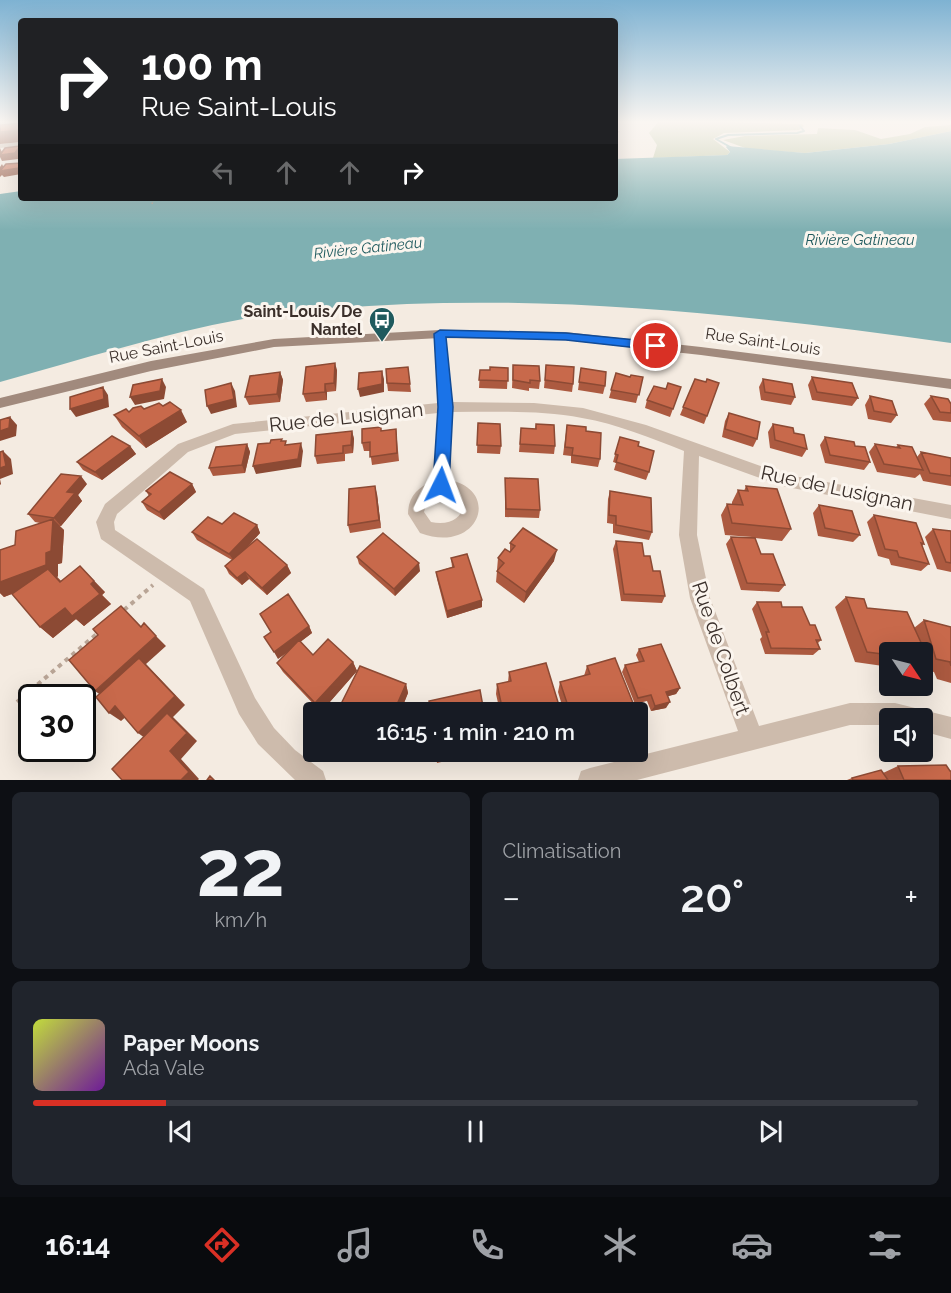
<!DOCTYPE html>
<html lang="fr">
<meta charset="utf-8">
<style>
:root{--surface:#171b24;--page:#20242c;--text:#f1f3f6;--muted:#9ea1a6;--line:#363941;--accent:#d93025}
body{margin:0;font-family:Raleway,sans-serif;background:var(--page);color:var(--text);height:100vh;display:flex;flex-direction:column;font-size:22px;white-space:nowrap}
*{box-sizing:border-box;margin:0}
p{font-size:20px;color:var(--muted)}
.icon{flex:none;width:33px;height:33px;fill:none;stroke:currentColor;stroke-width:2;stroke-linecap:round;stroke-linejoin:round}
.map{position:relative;height:780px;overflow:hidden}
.sheet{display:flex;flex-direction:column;gap:12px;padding:12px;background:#0d0f14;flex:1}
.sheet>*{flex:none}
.banner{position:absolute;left:18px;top:18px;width:600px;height:183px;border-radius:6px;box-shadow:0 6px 24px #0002;background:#202124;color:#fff;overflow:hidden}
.needle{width:39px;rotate:125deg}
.controls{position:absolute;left:879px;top:642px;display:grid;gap:12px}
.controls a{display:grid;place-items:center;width:54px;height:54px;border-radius:6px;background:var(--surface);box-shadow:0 6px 24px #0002;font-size:30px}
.speed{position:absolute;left:18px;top:684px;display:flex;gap:12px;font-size:30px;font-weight:700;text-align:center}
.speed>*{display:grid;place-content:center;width:78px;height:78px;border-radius:50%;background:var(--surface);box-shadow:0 6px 24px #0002;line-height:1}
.speed .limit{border:3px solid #111;border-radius:9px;background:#fff;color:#111}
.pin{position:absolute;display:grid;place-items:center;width:51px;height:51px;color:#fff;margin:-26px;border:3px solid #fff;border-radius:50%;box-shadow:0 2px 6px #0007}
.me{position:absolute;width:66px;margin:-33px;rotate:3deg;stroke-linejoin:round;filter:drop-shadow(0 0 4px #0008)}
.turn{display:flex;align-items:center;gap:21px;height:126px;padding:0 24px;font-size:27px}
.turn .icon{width:78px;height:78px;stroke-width:2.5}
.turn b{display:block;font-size:42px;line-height:51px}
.lanes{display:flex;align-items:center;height:57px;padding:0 24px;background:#0003;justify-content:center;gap:30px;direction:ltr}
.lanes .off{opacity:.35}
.big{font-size:45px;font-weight:600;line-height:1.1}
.sheet .widget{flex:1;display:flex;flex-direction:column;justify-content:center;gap:9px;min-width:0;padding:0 21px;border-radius:9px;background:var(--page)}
.sheet .dial{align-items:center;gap:0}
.dial b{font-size:78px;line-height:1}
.song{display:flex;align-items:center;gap:18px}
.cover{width:72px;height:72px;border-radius:9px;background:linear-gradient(135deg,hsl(70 70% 55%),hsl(280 70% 35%))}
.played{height:6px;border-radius:3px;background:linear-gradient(90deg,var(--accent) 15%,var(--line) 15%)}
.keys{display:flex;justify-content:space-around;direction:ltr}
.heat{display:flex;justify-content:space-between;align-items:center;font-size:33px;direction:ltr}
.sheet .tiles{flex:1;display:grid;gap:12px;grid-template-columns:1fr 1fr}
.widget:last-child{grid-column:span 2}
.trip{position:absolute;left:303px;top:702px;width:345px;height:60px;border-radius:6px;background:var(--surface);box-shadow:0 6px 24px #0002;font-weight:600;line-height:60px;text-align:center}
.tab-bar{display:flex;height:96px;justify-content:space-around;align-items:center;background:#090b0e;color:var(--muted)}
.tab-bar .icon{width:42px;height:42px}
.tab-bar .on{color:var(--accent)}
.tab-bar b{font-size:27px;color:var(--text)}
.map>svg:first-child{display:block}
.green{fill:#b8c4a0}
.water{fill:#7fb0b2}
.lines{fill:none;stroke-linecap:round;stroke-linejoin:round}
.stream{stroke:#7fb0b2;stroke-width:2}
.path-far1{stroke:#b9a596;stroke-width:1.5;stroke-dasharray:1.5 1.5;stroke-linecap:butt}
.path{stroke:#b9a596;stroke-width:4;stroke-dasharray:4.5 4.5;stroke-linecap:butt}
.lane{stroke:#cdbbac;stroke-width:4}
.street{fill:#cdbbac;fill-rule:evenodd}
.secondary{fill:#a18a7d;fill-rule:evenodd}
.wall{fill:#ac5a40}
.shaded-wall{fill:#8c4a34}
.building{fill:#c8694b;stroke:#8c4a34;stroke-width:1.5}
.route{fill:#1a73e8;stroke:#114b97;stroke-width:1.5}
.labels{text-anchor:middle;stroke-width:6;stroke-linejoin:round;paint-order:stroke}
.far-water-label{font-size:15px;font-style:italic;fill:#1f5a5e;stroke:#fbf5ee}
.poi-label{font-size:16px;font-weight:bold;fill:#3b302b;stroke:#fbf5ee;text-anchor:end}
.street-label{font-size:16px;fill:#3b302b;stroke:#fbf5ee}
.near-street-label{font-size:20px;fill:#3b302b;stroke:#fbf5ee}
</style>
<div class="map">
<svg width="951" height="780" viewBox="0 0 951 780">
<rect width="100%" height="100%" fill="#f4ebe1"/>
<path class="green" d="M659,121L802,124L804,126L799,130L724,133L713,139L730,152L727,155L653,158L657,145L649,133Z
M951,125V131L889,144L805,153L748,149L723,140L745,136L817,134L818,128L855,130L881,139L910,134L925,127Z"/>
<path class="water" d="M951,131V343C771,318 589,297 407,304C353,307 297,309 243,319C161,334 80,360 0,382V194L21,191V198H615V159L727,155L730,152L726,147L727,146L805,153L889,144Z"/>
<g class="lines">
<path class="stream" d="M732,148L716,139L728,135L797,133L804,131L800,126"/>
<path class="path-far1" d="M152,204L154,198"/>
<path class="path" d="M124,610L153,585
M17,702L99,632"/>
<path class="lane" d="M0,122L4,121
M0,146L21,144"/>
<path class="street" d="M615,130L619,131L620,132L615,134Z
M440,330L446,334L452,402L534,403L583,408L646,425L783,474L951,505V519L782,486L699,456L697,535L710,598L759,726L850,703H895L951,717V739L922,731V718H890V725H850L637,780H578L581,771L590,768L738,731L690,598L679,535L684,451C651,438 617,424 582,418C539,410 495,412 452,412L449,480C502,490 479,555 420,533L408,514C408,497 418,487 433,481L438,413L235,434L188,452L117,514L114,522L115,530L204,589L255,698L274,728L295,750L323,771L326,780H295L258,744L239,714L190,601L101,539L96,522L105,504L178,444L233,424L438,403L434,334ZM440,492C476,497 464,529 431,522L424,512L428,499Z"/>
<path class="secondary" d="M440,330L565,332L701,347L951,379V389L701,355L565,340L440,338L274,347L151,371L0,408V398L151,361L274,339Z"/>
</g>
<path class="wall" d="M513,365L540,381L539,389L529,388V391L512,388Z
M546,365L573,384L572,392L544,388Z
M408,367L411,392L388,391L387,383Z
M508,368L507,389L479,388L480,370H490Z
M581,368L605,386L603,394L578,390Z
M337,370L336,391L327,392V400L306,402L303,394Z
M280,372L283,380L280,402L249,405L245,397Z
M616,373L630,377H643L636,403L609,398Z
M812,377L858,398L852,406L812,400L808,385Z
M695,379L707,416L704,424L680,415Z
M763,379L795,397L791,405L761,400L759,387Z
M681,387L670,417L645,408L647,400L666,389Z
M870,396L897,415L891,423L868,419L865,405Z
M931,396L951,404V422L933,420L924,404Z
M144,409L187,422L146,448L122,427L114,415Z
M729,413L757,439L753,447L722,437L725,421Z
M478,423L501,446L500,454L477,453Z
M536,424L555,446L554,454L519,452L521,428L535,429Z
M773,424L794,433L807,449L802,457L770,448L768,432Z
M567,425L586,431L600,459L598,467L571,463V456L563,455Z
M396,429L399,461L372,465L370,451H364L362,443L381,431Z
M352,431L354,439L353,453L345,454V461L317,464L315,456Z
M620,437L649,472L646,480L614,470L616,463L613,462Z
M825,437L870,462L864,470L825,463L820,445Z
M247,444L250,452L245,473L213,476L209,468Z
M875,444L896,447L898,445L917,457L921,452L951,458V486L923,481L920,474L915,478L877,472L869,452Z
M130,446L136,454L102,480L83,470L77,462Z
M505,478L540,510L539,518L505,517Z
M87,484L78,495L82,501L61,526H59L64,530L62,563L58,564V576L57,577L61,581L105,592L102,595L111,604L84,626L76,619L53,638L40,627L14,593L4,597L0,593V550L15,545L40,523L35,522L28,514Z
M192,484L196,492L164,520L147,510L142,502L149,496L146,491Z
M746,486L791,529L782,541L755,538L761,554L785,585L779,592L741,590L726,544L731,537H752L725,535L721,515L727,504H732V502L738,490L744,491Z
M610,491L652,532L649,540L613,533V524L607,523L608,499Z
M377,494L381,528L350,533L348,525Z
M819,505L860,535L853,542L818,536L813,513Z
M874,515L924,544L922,546L929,564L921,571L891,565L889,559L878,556L867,522Z
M222,524L257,525L260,533L245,550L287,565L291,573L267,595L249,579L242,585L229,574L225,566L232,560L197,540L192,532Z
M933,529L951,531V572L937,569L925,537Z
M616,541L644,556L665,596L662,603L621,601L613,549Z
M510,543L554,561L524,603L496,582L497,571L498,570H497L498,558L510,552Z
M357,557L420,571L395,596L359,564Z
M451,558L482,607L447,618L437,579L436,572L452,567Z
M846,597L867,608L914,628L924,620L951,627V683L937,679L934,672L922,669V652H890V667L855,662L835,607Z
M757,602L782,607L810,625L821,640L818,643L820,649L813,655L765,654L760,639L762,637L752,609Z
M309,626L312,633L300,642L313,655L353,662L357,671L321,712L283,672L277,663L289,651L278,659Z
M639,649L680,688L676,694L668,696L666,708L651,711L647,701L635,704L622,672L625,665L639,662L636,655Z
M587,666L628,712H564L558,692L560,682L584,676Z
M509,672L561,712H500L496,694L497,684L508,682Z
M406,684L408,693L401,711L404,712H342L339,708Z
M435,752H485L437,763Z
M898,766L950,771L951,780H847L852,778L883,773Z"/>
<path class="shaded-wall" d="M21,130V142L0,144V132Z
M20,146L21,159L20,157L18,159L2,161L0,157V148L3,154Z
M2,164L5,170L21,165V174L4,177L2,175L0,177V167Z
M335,363L337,370L336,391L334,383Z
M382,371L384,379V392L360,397L358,389Z
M280,372L283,380L280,402L277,394Z
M162,379L166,387L164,399L135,405L130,397Z
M231,383L235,391L237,407L211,414L207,406Z
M325,384L327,392V400L325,392Z
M103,387L108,395L109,407L76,417L70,409Z
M181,410L187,422L146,448L139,436Z
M10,417L17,425L16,436L0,441V431Z
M352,431L354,439L353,453L351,445Z
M301,443L303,451L301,467L256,474L253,466Z
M247,444L250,452L245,473L242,465Z
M130,446L136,454L102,480L95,472Z
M3,451L11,459L13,474L0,479L1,484L0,485V468Z
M81,476L87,484L78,495L82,501L61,526L54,518L67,492Z
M192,484L196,492L164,520L159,512Z
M375,486L377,494L381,528L379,520Z
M53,519L64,530L62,563L58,564V576L57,577L72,592L56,577L4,597L0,593V582L46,553Z
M257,525L260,533L234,561L229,554Z
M557,550L554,561L524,603L526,592Z
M419,563L420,571L395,596L394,589Z
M287,565L291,573L267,595L262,588Z
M80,566L105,592L102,595L111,604L84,626L76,619L53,638L40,627L91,584Z
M245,572L249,579L242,585L237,578Z
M482,600V607L447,618V611Z
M309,626L312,633L278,659L274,652Z
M156,636L166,646L146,664L185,705L173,717L197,741L181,759L199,779L198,780H181L149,741L138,733L175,696L108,700L95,691Z
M353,662L357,671L321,712L315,703Z
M406,684L408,693L400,712L395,709Z
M680,688L676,694L662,698L666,692Z
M670,702L666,708L651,711L655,706Z
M633,703L628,712H601Z
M115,706L128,715L121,721L109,713Z"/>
<path class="building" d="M21,123V130L0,132V125Z
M20,146L15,153L0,155L5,148Z
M21,163V165L19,168L0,171L6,164Z
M335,363L334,383L325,384V392L303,394L306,367Z
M513,365L539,366L540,381L530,380V383L513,380Z
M546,365L574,367L573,384L545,380Z
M408,367L410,384L387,383L386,369Z
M490,367L508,368V381L479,380L480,370H490Z
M581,368L606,372L605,386L579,382Z
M382,371V384L358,389L359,373Z
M280,372L277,394L245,397L250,376Z
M616,373L630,377L631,375L643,377L639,395L611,390Z
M812,377L852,383L858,398L817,392Z
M162,379L160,391L130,397L133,385Z
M695,379L706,382L707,379L719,383L707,416L683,407Z
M763,379L792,384L795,397L765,392Z
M231,383L234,399L207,406L205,390Z
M668,383L681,387L673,409L647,400L654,386L666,389Z
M103,387L104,399L70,409V397Z
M870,396L892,401L897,415L874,411Z
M931,396L948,399L951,404V413L940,412Z
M170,402L181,410L139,436L114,415L126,409L129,412L133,408L141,406L144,409L159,403L163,406Z
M729,413L760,422L757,439L725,429Z
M10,417L9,428L0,431V420Z
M478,423L500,424L501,446L477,445Z
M536,424L554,425L555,446L520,444L521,428L536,429Z
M773,424L793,428L794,433L804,435L807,449L775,440Z
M567,425L586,427V431L601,433L600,459L572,455L573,448L565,447Z
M381,427V431L396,429L397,453L370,457V442L362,443V429Z
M352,431L351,445L343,446V453L315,456L316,435Z
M112,436L130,446L95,472L77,462Z
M620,437L639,442L638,446L654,451L649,472L616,462L618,455L615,454Z
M825,437L854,442L855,446L865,447L870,462L830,455Z
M282,439L281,441H286L285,445L301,443L298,459L253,466L258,444L270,443L271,440Z
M247,444L242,465L209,468L216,447Z
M875,444L900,448L898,445L912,447L923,470L884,464Z
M3,451L6,466L0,468V452Z
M921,452L951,458V476L930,473Z
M170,472L192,484L159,512L142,502L151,494L146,491Z
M61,474L81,476L67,492L75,493L54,518L28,514Z
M505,478L538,479L540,510L506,509Z
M375,486L379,520L348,525L349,489Z
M746,486L777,489L791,529L732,523L727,504L743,505L738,490L748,491Z
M610,491L651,498L652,532L616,525V516L609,515Z
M819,505L852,511L860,535L825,528Z
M234,513L257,525L229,554L192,532L208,517L222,524Z
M874,515L916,523L924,544L921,543L929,564L899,557L897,551L885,549Z
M53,519L51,551L46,553V565L0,582V550L15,545L16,531Z
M523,528L557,550L526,592L497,571L504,563L498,558L505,549L510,552L515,546L510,543Z
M933,529L951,531V563L946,562Z
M383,533L419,563L394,589L357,557Z
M731,537L755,538L761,554H773L785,585L747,583Z
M257,539L287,565L262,588L245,572L237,578L225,566Z
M616,541L642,543L644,556H650L653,571H660L665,596L624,594Z
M467,554L482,600L447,611L436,572L454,567L451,558Z
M80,566L94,581L91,584L100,594L72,616L65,608L40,627L12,594L48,569L60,582Z
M288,594L309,626L274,652L264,637L271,632L260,614Z
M846,597L864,599L867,608L907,612L929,660L922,659V652H890V655L867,652Z
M757,602H781L782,607H802L810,625H815L821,640H816L820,649L771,648L766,632H769Z
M121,606L141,627L144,623L156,636L95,691L69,660L98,635L93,629Z
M924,620L951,627V666L950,662L936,659Z
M328,639L353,662L315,703L277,663L299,640L313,655Z
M661,644L680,688L666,692L670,702L655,706L651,695L638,698L625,665L644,661L639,649Z
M139,658L175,696L138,733L115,706L109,713L96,697Z
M615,658L633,703L601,712H570L560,682L590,674L587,666Z
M546,663L561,712H503L497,684L511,681L509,672Z
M360,666L406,684L395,709L404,712H351L339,708Z
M480,690L484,712H431L429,701Z
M167,713L187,733L170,751L189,772L181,780H122L112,769Z
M435,752H453L436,756Z
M946,765L950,771H951V780H904L898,766Z
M881,770L888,780H853L852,778Z
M210,776L214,780H207Z"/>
<linearGradient id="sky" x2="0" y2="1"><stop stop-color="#7eb2d2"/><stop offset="0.53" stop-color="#faf6f2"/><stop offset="1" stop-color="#faf6f2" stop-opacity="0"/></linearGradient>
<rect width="951" height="230" fill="url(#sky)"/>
<path class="route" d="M440,330L566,333L656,342L662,346L656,350L566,340L446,337L453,407L449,485L447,490L441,492L435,490L433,485L438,407L434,334Z"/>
<defs>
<g id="bus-pin" transform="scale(1.35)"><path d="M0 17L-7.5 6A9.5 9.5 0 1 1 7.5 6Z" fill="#1f5a5e" stroke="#fbf5ee"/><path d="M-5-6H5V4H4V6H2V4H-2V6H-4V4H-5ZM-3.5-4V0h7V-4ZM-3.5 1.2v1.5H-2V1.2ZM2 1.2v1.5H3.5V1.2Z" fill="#fff"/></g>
</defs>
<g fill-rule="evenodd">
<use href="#bus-pin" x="382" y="320"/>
</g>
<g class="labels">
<g class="far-water-label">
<text x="860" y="245">Rivière Gatineau</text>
<text transform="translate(368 248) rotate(-6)" y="5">Rivière Gatineau</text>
</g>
<g class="poi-label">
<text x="362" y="317">Saint-Louis/De<tspan x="362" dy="18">Nantel</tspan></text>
</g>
<g class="street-label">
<text transform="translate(763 341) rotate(8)" y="6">Rue Saint-Louis</text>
<text transform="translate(166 346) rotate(-11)" y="6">Rue Saint-Louis</text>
</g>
<g class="near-street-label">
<text transform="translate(346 417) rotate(-6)" y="7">Rue de Lusignan</text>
<text transform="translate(837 488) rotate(12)" y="7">Rue de Lusignan</text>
<text transform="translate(721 648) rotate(71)" y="7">Rue de Colbert</text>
</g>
</g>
</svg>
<div class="controls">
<a><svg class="needle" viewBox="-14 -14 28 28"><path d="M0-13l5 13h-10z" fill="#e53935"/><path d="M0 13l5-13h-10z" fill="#9ea1a6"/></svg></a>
<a><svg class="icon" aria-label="sound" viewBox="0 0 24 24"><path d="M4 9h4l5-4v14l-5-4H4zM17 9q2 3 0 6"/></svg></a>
</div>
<div class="speed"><div class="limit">30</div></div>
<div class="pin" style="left:656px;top:346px;background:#d93025"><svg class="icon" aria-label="arrive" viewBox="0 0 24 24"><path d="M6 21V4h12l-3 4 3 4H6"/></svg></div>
<svg class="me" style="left:441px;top:485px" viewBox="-20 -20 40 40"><path d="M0-17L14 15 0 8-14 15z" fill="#1a73e8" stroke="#fff" stroke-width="4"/></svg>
<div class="trip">16:15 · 1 min · 210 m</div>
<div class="banner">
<div class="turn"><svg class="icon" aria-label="right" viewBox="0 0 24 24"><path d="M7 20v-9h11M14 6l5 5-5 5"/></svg><div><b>100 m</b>Rue Saint-Louis</div></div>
<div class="lanes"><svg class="icon off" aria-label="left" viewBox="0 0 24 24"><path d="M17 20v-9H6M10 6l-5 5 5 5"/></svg><svg class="icon off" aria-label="ahead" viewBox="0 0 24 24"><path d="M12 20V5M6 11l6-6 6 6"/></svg><svg class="icon off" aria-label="ahead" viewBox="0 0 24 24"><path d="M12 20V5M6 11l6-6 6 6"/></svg><svg class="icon" aria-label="right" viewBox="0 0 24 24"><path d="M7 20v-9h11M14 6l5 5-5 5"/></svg></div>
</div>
</div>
<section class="sheet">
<div class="tiles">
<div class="widget dial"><b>22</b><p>km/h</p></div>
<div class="widget"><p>Climatisation</p>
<div class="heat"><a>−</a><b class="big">20°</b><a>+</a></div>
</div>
<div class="widget">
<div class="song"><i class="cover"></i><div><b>Paper Moons</b><p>Ada Vale</p></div></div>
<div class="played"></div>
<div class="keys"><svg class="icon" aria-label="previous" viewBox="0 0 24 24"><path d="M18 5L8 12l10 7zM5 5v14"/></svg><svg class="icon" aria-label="pause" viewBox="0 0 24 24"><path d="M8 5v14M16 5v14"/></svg><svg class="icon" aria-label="next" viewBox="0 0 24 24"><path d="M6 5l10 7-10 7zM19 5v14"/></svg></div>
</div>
</div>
</section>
<nav class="tab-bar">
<b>16:14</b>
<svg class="icon on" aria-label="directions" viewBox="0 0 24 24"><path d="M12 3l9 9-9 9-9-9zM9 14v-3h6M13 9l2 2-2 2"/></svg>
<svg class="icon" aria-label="music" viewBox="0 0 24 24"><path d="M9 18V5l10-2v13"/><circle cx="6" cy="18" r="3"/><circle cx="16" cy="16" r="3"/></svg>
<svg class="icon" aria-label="phone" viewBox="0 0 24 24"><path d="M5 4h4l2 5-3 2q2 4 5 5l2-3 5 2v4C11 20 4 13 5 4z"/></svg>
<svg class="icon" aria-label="climate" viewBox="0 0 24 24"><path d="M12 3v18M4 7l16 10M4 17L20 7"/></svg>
<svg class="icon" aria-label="car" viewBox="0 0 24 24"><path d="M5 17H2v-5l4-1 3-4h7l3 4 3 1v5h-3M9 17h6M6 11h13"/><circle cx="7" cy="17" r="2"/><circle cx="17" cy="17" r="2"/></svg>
<svg class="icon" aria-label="filters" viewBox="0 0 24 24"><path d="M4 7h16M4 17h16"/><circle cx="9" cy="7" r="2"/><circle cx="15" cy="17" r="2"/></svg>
</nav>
